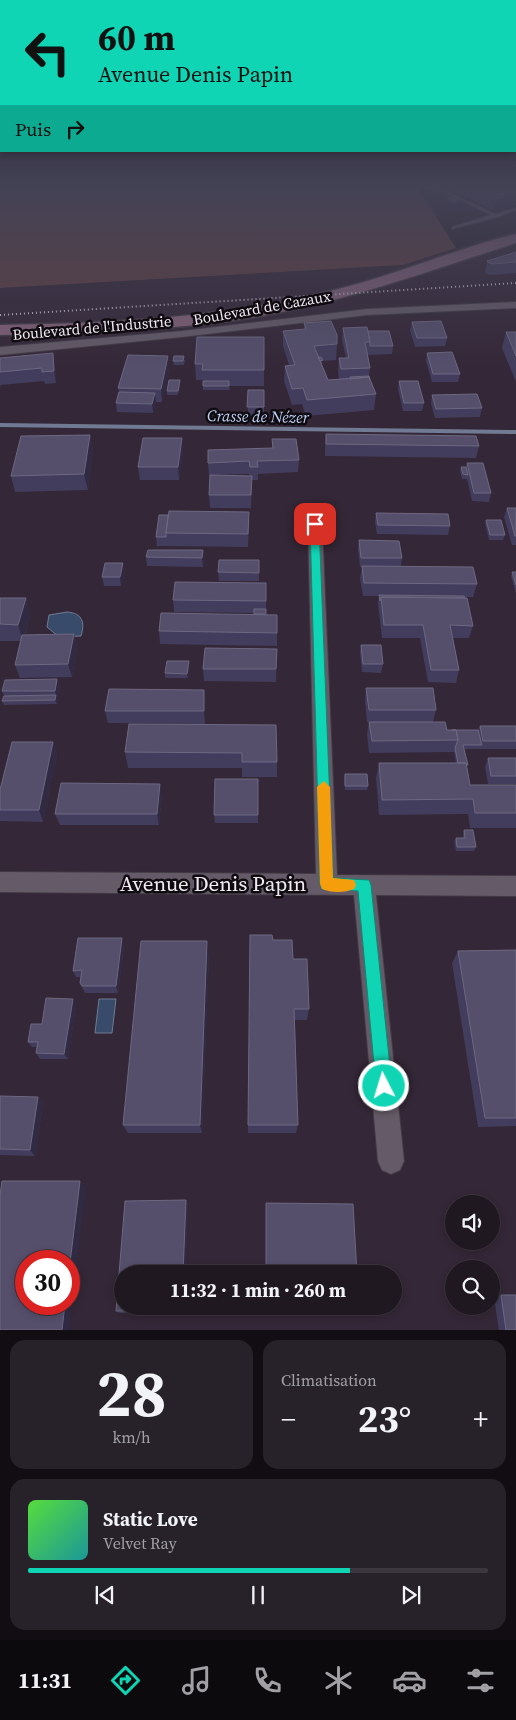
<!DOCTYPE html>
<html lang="fr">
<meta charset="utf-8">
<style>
:root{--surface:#1f1820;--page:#272129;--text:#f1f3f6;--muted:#a1a0a5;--line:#3c373e;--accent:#10d5b4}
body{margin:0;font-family:"Source Serif 4",serif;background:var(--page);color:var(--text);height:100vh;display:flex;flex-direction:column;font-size:19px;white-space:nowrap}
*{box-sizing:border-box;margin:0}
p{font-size:16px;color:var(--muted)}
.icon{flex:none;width:28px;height:28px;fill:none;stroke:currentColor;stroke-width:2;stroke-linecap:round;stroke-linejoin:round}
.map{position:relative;height:1330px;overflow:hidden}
.sheet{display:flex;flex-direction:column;gap:10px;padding:10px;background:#110d12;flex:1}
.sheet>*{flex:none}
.guide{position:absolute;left:0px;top:0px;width:516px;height:152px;box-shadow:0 2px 8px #0003,0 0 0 1px var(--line);background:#10d5b4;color:#111;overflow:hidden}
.buttons{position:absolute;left:445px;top:1195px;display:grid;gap:10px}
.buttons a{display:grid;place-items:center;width:55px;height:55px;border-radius:50%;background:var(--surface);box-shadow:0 2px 8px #0003,0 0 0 1px var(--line);font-size:25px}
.speed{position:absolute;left:15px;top:1250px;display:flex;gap:10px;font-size:25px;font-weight:700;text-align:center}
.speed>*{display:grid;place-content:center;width:65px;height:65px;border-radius:50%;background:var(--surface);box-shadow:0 2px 8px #0003,0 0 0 1px var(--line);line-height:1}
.speed .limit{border:8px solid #d22;background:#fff;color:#111}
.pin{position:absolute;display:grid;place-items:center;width:42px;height:42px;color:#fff;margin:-21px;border-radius:10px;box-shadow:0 2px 8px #0006}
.me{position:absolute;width:55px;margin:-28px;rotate:355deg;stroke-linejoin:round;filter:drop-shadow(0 0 4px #0008)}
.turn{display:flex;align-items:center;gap:18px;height:105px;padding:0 15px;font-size:22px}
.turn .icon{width:65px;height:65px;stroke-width:2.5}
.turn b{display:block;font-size:35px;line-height:42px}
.then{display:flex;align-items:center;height:48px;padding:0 15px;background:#0003;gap:10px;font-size:19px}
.big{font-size:38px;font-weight:700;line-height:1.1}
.sheet .card{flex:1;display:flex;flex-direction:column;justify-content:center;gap:8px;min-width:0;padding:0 18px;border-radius:15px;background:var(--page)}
.sheet .dial{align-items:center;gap:0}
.dial b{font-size:65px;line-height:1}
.song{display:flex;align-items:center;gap:15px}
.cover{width:60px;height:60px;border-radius:8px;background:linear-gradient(135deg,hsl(110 70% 55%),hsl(180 70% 35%))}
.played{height:5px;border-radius:2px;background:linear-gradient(90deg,var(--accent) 70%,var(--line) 70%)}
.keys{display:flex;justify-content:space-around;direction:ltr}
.heat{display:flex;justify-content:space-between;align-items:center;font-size:28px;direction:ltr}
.sheet .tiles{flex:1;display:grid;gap:10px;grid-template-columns:1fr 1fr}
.card:last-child{grid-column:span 2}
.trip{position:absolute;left:114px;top:1265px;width:288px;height:50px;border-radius:25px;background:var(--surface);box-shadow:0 2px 8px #0003,0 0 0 1px var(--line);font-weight:700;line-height:50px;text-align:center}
.dock{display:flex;height:80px;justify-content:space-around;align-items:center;background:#0c0a0d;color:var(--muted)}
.dock .icon{width:35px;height:35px}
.dock .current{color:var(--accent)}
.dock b{font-size:22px;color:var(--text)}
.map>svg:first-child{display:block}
.built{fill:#342737;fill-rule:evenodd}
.green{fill:#603f41}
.water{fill:#394b6b;stroke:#707a93}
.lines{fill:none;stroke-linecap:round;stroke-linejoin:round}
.stream{stroke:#707a93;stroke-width:4}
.lane-casing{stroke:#423b45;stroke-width:2}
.street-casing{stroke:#423b45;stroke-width:2}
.secondary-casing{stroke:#423b45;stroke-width:3}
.lane{fill:#655b68;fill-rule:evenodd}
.street{fill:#655b68;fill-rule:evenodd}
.secondary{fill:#84627a;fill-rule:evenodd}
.rail{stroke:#d5cfd7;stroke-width:2;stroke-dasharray:1 3;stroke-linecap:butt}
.wall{fill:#423d5c;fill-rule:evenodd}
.shaded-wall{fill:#302a42}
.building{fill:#554f6c;stroke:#6d6881}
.route{fill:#10d5b4;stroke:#0a8a75}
.slow{fill:#f59e0b}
.labels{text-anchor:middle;stroke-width:5;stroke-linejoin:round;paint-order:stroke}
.far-street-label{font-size:15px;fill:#efe9f1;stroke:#0f0b10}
.far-water-label{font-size:16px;font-style:italic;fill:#bed2f4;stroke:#0f0b10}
.near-street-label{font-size:21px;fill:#efe9f1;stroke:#0f0b10}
</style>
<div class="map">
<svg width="516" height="1330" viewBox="0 0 516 1330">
<rect width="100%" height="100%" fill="#29202b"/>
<path class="built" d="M516,230V1330H0V288L403,265ZM454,1204H491V1241H454ZM26,1261H69V1304H26ZM454,1269H491V1306H454ZM122,1274H392V1306H122Z"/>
<path class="green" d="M0,188H418L456,248L403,265L0,288Z"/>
<path class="water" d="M67,612C83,613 85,623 81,636L59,637L47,627L49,615Z
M99,999H116L112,1033H95Z"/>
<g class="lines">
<path class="stream" d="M0,425L516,432"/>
<g class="lane-casing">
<path id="lane" d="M435,188H440L495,214L516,208V210L498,217L452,229V227L491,215Z"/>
</g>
<g class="street-casing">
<path id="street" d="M516,302V308L367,315L182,337L0,355V347L182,331L367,309Z
M315,519L322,524L337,875L516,876V896L376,895L404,1161L400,1170L391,1174L382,1170L378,1161L354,895L0,892V872L316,874L308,524Z"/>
</g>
<g class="secondary-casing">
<path id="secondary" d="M516,234V243C429,271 341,303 250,318C167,331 84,333 0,335V325C121,323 240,317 357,284C410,269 462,247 516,234Z"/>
</g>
<use href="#lane" class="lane"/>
<use href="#street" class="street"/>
<use href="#secondary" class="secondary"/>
<path class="rail" d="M0,315L516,283"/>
</g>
<path class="wall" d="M445,188H516V201L514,202V204L494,210Z
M448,198L462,203L454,205L447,202Z
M516,252V273L490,275L485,273L487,261Z
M412,322L447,338L445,346L415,347L410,330Z
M304,323L337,344L336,360L322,361V365L328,380H339L338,370L339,358H346L342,340L343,328L368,331L393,346L392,354L367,355L370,368L369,376L370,380L376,394L374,410L306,416L302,404L292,405L284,381L285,366L289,365L283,346V331L304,329Z
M506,332H516V382L502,348Z
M264,337V386H229L230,390H203V380H196L195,364Z
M427,353L460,374L458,382H432L426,361Z
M0,358L55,366L56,383L45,384L44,381L1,385L0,387Z
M185,360L184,365H174L173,361Z
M169,369L162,402H156L153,413L117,412L116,403L119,392L118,388Z
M180,380V385L178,395H167V391Z
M399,381L424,403L422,411H403L398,389Z
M248,390H264V416H248Z
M432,395L482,408L480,417L435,418L431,404Z
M326,434L479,446L476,458L325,456V447Z
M90,435L93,451L88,490L15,492L11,476Z
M272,439L299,460L298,472L258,474V480H252L251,508H210L209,495L210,476H209L208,463L272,448ZM249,474V476L215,475Z
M183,451L179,480H140L138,467Z
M467,463L491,493L489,502L472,501L467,479H462L460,472L461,467H466Z
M507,508H516V545H512L504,517Z
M376,513L450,526L448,535L377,534L375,522Z
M159,515L249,525L248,547L157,546L156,537Z
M486,520L505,535L503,540H489L485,524Z
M359,540L402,558L401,566L477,584L473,597H464L473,626L469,638H453L459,670L456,683L428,682L420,638H382L378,604L379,596H363L360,579L362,567H360L358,549Z
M203,550L204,559L203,567L147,566L146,557Z
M259,560V581H219L218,572Z
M125,572L121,586H104L102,577Z
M512,572H516V594L511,576Z
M266,583V614L277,633V646L160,644L159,631L254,614V613L174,612L173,600Z
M0,598H26L30,615L25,635L74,634L77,647L72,677L20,678L15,665L21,641H0Z
M361,645L383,664L381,673L362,672L360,653Z
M277,649L276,682L204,681L203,669Z
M189,666L188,678H165V673Z
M57,679L60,688L57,704L4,705L2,701L4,696L2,691Z
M366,688L436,710L433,722L447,730H478L480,726H516V749H464L470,785H516V828H470L468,814L379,815L376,778L379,763H456L454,752L369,753L367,734L369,722H367L365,701Z
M204,690L205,702V724L108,723L105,711Z
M129,724L277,762V777H242V768H128L125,752Z
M53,742L57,755L43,822L0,821V790Z
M488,758H516V784H488L485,767Z
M345,774L368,786L367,790H345L344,778Z
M258,779V823H215L214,815Z
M162,796L159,825H60L55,814Z
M464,830L476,847L474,851H456L454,842L456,838H463V834Z
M273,940L293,959L309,1009L307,1020H295L298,1125L296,1133H248V1125Z
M124,945L118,993H85L80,983L81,977H76L73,971Z
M516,950V1126L478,1127L452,963L458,951Z
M209,954L202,1133H128L123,1125Z
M76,1005L68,1059H40L36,1053L37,1047H32L28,1042L42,1024Z
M0,1096L38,1097L43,1104L35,1156L0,1155Z
M186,1200L188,1205L183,1313H120L116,1311Z
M501,1295L516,1330H499L494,1298Z"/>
<path class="shaded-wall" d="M516,191V201L514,202V204L494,210L496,199L507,192Z
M462,199V203L454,205L455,202Z
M53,353L55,366L56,383L54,371Z
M168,356L169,369L162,402L161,389Z
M155,393L156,402L153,413L152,404Z
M90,435L93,451L88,490L84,474Z
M182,438L183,451L179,480L178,467Z
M203,550L204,559L203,567L202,558Z
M123,563L125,572L121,586L120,577Z
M26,598L30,615L23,641L18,625Z
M74,634L77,647L72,677L68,664Z
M189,661V666L188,678L187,674Z
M57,679L60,688L57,704L55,700L56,695L55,691Z
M204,690L205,702V724L204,711Z
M53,742L57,755L43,822L39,810Z
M160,784L162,796L159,825L157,814Z
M122,938L124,945L118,993L116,986Z
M207,941L209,954L202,1133L200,1125Z
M73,999L76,1005L68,1059L64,1054Z
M38,1097L43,1104L35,1156L30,1150Z
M80,1181L86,1188L69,1330H62L65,1304H69V1271Z
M186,1200L188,1205L185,1274H183Z
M181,1306H184L183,1313L181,1311Z"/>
<path class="building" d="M470,188H513L516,189V191L513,192L516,194L496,199Z
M455,196L462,199L455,202L448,198Z
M516,252V262L492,264L487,261Z
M331,321L337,335V344L314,346L328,380L369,377L376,394L307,400L303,388L292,389L285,366L295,365L283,331L306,329L304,323Z
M441,321L447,338H417L412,322Z
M367,327L370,342H365L370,368L341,369L339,358H349L343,328Z
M368,331H389L393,346H370V342Z
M506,332H516V356Z
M197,337H264V370H202L203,364H195Z
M452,352L460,374H433L427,353Z
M53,353L54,371L42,372V368L0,372V358Z
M128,355L168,356L161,389L118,388Z
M174,356H184L183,361H173Z
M318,357H321L323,360L320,361Z
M369,376L370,380L369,377L350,379V377Z
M169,380H180L178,391H167Z
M203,381H229V386H203Z
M399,381H418L424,403H404Z
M248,390H264V407H247Z
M119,392L155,393L152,404L116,403Z
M477,394L482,408L436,409L432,395Z
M326,434L476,436L479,446L326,444Z
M90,435L84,474L11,476L21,436Z
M143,438H182L178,467H138Z
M272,439H296L299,460L257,461L258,467H250L249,461L208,463V450L273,448Z
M467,463H483L491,493H474Z
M461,467H466L468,475L463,474Z
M210,475L252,476L251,495H209Z
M507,508H516V536H515Z
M169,511L249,512L248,534L166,533Z
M376,513L448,514L450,526L378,525Z
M159,515H168L166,533V537H156Z
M486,520H501L505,535H490Z
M359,540L399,541L402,558H361Z
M148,550H203L202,558L146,557Z
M219,560H259V573L218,572Z
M105,563H123L120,577H102Z
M362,566L473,567L477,584L364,583Z
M512,572H516V585Z
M175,582L266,583V601L173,600Z
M379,595L464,596L465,598L381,597L380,601Z
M381,597L467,598L473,626L450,625L459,670H431L423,625H384Z
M0,598H26L18,625L0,624Z
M254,609H266V614H254Z
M161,613L277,615V633L159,631Z
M74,634L68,664L15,665L22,635Z
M361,645H381L383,664H363Z
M205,648L277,649L276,669H203Z
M167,661H189L187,674L165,673Z
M57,679L55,691H2L5,680Z
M366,688H433L436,710H369Z
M109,689L204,690V711H105Z
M56,695L55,700L2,701L4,696Z
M369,722H445L447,730H456L458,740L372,741Z
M129,724L276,725L277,762H242V753L125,752Z
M480,726H516V741H483Z
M452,730H478L482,745H463L468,765H467L466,763H458L455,748L458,740L456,730Z
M12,742H53L39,810H0V790Z
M488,758H516V776H491Z
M379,763H466L470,785H516V813H475L473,799L382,800Z
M345,774H367L368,786H345Z
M215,779H258V815H214Z
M61,783L160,784L157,814H55Z
M464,830H473L476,847H457L456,838H465Z
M250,935H272L273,940H292L293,959H307L309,1009H294L298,1125H248Z
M78,938H122L116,986H82L80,983L82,970L73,971Z
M141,941H207L200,1125H123Z
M516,950V1118H485L458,951Z
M46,998L73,999L64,1054L36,1053L38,1042H28L31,1024H42Z
M0,1096L38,1097L30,1150L0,1149Z
M2,1181H80L69,1271V1261H26V1304H65L62,1330H0V1195Z
M186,1200L183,1274H122V1306H181V1311H116L125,1201Z
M266,1203L353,1204L357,1274H266Z
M501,1295H516V1330H506Z"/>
<linearGradient id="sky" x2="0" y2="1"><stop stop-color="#171218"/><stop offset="0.5" stop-color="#434255"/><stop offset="1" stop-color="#434255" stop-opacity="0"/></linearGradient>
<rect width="516" height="374" fill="url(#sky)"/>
<path class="route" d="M315,520L319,524L333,878L369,880L371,885L392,1086L390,1092L384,1095L378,1092L376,1086L358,891L322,889L320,884L310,524Z"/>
<path class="slow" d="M324,781L330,787L333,878L354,880L356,885L354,889C345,893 331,893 322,889L320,884L317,787Z"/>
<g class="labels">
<g class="far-street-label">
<text transform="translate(262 308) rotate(-10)" y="5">Boulevard de Cazaux</text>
<text transform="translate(92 328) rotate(-5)" y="5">Boulevard de l'Industrie</text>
</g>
<g class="far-water-label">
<text transform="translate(258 416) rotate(1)" y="6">Crasse de Nézer</text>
</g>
<g class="near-street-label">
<text x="213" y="891">Avenue Denis Papin</text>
</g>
</g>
</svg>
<div class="buttons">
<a><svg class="icon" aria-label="sound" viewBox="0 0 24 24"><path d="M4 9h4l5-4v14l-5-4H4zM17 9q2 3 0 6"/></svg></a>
<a><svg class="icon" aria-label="search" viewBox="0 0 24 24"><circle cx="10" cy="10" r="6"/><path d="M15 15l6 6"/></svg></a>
</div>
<div class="speed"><div class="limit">30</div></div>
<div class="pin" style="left:315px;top:524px;background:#d93025"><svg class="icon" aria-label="arrive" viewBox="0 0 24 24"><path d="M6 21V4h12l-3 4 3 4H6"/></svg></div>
<svg class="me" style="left:384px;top:1086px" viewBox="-20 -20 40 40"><circle r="17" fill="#10d5b4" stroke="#fff" stroke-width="3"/><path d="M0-11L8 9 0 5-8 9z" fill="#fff"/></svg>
<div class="trip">11:32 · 1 min · 260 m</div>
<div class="guide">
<div class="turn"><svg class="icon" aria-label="left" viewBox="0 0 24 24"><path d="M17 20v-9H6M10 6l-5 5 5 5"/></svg><div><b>60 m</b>Avenue Denis Papin</div></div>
<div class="then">Puis<svg class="icon" aria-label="right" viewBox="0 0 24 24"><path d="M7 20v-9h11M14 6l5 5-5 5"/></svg></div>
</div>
</div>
<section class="sheet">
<div class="tiles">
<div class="card dial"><b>28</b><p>km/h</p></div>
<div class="card"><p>Climatisation</p>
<div class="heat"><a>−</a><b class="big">23°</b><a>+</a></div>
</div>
<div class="card">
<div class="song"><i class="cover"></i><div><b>Static Love</b><p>Velvet Ray</p></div></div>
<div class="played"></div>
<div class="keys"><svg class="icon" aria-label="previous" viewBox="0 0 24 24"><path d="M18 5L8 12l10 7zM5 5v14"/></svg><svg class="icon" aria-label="pause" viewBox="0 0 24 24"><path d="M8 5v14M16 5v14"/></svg><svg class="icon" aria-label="next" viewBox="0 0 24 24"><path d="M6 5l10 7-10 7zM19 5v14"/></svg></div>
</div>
</div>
</section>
<nav class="dock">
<b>11:31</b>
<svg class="icon current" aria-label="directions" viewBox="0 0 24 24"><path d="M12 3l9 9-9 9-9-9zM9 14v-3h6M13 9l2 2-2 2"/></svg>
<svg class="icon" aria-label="music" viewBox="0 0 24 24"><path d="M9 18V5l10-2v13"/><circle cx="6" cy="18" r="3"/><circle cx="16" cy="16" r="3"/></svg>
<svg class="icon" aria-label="phone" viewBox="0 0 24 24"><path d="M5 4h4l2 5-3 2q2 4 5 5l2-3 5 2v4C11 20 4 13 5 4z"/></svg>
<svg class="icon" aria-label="climate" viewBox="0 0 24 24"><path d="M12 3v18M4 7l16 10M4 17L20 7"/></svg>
<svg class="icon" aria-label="car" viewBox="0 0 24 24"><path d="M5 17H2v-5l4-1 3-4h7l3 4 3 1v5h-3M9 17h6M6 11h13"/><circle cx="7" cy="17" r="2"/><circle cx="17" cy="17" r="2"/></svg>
<svg class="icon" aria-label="filters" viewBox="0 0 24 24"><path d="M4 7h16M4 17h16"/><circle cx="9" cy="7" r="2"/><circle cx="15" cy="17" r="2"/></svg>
</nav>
